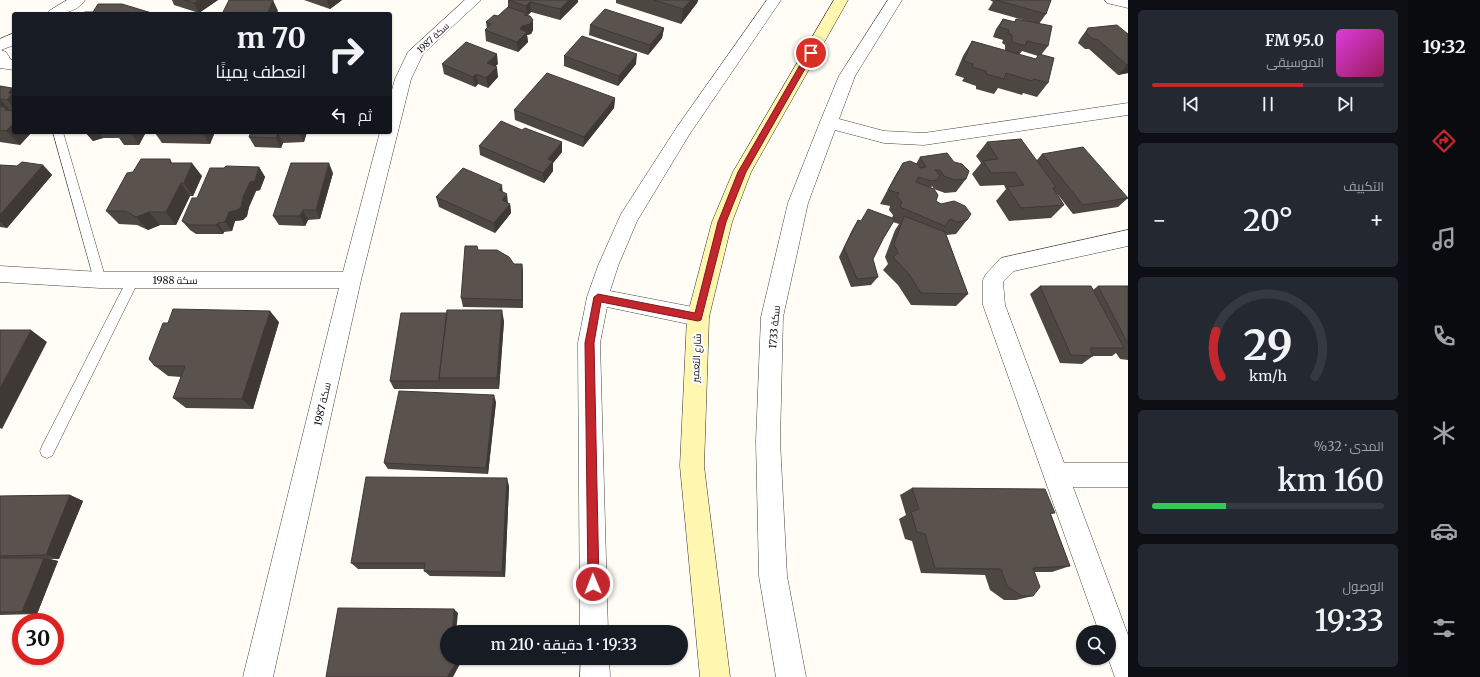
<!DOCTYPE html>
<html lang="ar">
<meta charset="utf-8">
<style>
:root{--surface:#171b24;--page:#242831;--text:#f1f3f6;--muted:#9ea1a6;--line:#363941;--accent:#c4262e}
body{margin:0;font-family:Merriweather,Cairo,serif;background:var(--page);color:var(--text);direction:rtl;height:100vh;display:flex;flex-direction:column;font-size:15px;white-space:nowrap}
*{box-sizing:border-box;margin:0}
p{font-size:13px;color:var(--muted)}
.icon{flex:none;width:22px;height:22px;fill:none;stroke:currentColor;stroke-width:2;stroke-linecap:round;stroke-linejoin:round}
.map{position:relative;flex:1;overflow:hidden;direction:ltr}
.details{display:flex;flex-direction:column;gap:10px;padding:10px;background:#0d0f14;width:280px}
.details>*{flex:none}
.top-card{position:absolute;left:12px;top:12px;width:380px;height:122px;border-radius:4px;box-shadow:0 1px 3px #0004;direction:rtl;background:#171b24;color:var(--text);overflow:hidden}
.buttons{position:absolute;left:1076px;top:625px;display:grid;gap:8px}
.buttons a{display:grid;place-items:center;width:40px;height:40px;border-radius:50%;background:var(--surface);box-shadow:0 1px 3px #0004;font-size:20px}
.speed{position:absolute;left:12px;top:613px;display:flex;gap:8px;font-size:20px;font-weight:700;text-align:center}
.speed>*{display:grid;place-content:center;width:52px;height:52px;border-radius:50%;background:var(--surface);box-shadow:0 1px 3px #0004;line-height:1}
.speed .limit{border:6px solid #d22;background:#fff;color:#111}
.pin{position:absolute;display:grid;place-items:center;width:34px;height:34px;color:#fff;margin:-17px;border:2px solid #fff;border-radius:50%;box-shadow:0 1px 4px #0007}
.me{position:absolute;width:44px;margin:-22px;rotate:359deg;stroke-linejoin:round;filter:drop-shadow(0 0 3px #0008)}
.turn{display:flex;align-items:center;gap:14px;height:84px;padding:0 20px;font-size:18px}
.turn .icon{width:52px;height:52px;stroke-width:2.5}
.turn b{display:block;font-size:28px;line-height:34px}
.then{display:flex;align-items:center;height:38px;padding:0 20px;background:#0003;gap:8px;font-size:15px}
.big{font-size:30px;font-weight:600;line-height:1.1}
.details .widget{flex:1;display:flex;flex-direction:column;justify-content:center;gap:6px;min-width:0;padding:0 14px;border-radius:6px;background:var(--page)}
.details .dial{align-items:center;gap:0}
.dial svg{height:104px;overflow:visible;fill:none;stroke:var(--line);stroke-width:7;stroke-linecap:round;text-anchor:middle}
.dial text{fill:var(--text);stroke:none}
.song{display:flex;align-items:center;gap:12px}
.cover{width:48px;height:48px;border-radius:6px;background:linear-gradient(135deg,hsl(300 70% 55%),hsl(330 70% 35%))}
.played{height:4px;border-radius:2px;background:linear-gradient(90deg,var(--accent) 65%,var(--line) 65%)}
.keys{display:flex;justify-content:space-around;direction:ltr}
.heat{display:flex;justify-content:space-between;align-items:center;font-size:22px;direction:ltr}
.charge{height:6px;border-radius:3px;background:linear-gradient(90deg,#34c759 32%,var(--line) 0)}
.trip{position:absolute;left:440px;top:625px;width:248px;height:40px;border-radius:20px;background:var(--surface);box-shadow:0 1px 3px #0004;font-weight:600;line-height:40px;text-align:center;direction:rtl}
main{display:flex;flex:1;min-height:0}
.dock{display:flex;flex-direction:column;width:72px;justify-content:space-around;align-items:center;background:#090b0e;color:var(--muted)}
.dock .icon{width:28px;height:28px}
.dock .selected{color:var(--accent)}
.dock b{font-size:18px;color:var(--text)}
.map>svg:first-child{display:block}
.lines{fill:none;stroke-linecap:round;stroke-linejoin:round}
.lane-casing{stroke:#444;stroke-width:1}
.street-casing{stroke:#444;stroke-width:1}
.secondary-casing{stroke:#333;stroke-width:1}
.lane{fill:#fff;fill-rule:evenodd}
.street{fill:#fff;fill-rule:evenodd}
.secondary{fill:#fff6b0;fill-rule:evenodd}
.wall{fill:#4d4742;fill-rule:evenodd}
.shaded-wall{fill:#3f3936}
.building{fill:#5a524d;stroke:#3f3936}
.route{fill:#c4262e;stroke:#7f191e}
.labels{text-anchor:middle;stroke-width:4;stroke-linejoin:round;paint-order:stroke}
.far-street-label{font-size:9px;fill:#111;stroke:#fff}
.street-label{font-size:10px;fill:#111;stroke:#fff}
</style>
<main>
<nav class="dock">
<b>19:32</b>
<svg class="icon selected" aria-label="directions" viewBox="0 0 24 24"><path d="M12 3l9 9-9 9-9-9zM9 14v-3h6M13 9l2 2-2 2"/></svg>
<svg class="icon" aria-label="music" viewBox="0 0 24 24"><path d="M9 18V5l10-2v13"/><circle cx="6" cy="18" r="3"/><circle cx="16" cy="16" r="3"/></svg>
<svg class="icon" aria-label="phone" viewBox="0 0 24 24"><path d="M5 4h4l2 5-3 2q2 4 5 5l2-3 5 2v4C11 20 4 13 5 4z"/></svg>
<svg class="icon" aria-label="climate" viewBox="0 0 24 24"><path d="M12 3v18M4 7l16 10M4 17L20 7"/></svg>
<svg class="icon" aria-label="car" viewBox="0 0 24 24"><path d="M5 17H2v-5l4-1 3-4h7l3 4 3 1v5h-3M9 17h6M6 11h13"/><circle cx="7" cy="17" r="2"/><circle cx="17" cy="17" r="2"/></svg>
<svg class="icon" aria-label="filters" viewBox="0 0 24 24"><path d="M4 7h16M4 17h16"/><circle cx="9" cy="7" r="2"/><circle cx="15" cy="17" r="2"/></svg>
</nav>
<section class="details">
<div class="widget">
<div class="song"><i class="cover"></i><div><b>95.0 FM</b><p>الموسيقى</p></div></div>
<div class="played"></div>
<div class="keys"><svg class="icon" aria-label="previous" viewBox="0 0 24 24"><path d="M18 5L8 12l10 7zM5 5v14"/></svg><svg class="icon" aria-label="pause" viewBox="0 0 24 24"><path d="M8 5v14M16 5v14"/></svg><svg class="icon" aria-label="next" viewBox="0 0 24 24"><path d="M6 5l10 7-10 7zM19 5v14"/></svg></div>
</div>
<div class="widget"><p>التكييف</p>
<div class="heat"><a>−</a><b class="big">20°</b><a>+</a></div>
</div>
<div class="widget dial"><svg viewBox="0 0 100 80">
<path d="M14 69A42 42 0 1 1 86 69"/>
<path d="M14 69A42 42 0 0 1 10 34" stroke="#c4262e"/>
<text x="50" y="56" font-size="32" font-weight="700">29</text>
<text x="50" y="72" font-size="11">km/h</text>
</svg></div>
<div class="widget"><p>المدى · 32%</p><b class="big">160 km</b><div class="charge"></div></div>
<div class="widget"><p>الوصول</p><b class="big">19:33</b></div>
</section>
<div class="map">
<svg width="1128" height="677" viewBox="0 0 1128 677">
<rect width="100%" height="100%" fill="#fffdf5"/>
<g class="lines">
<g class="lane-casing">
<path id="lane" d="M53,132H63L106,280L104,284L100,285L96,284L94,280Z
M133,275L137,276L139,280L52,456L47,458L42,456L40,451L42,446L129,276Z"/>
</g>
<g class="street-casing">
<path id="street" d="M67,0H85C77,13 60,14 46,14L49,11Z
M465,0H481L423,54L411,79L361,280L273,677H243L339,288H100L0,282V266L100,272H343L380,132H390V97L395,79L408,52Z
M767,0H781L689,135L637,221L618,266L610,291L698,308L706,311L709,317L706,323L698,326L607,307L600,343L608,632H580L578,343L587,297L598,266L621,214L677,127Z
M888,0H902L855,76L839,119L884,131L924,133L1128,103V115L924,145L884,143L835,130L808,203L783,317L780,441L787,576L806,677H776L759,576L756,441L761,317L788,203L820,122L839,76Z
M1105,0H1128V8L1107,3Z
M14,33V45L1,50L6,52L11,60H14V70L0,68V39Z
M1128,230V246L1014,271L1003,282L1005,305L1064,463H1128V487H1073L1128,635V677H1115L1108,658H1109V632H1099L983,305V280L986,274L1001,258Z
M581,658H609L610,677H580Z"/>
</g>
<g class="secondary-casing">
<path id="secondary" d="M834,0H848L751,172L732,222L709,317L704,466L730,677H700L680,466L687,317L712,222L733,172Z"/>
</g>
<use href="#lane" class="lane"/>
<use href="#street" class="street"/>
<use href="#secondary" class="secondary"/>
</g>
<path class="wall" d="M172,0H218L199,13L174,5Z
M304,0H342L330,9Z
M508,0H578V2L560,20L531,12L527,16L533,20V30L531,34L527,35L528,42L518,52L486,41L485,30L487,29L486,22L498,16L508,7Z
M616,0H698L697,3L681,24L616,3Z
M990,0H1051L1046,14L1039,24L1048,46L1041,55L1048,83L1037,97L1023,93L1022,95L998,88L994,94L976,89V86L962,81L964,78L955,75L963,56L972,41L1005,51V45L1002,43L1003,40L993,37L996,29L1003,19L1014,22L1016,19L1030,22L988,10L993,2ZM1022,51L1038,56L1036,59L1019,55Z
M590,25L664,28L662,38L648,55L589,35Z
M1088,28L1128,34V73L1118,75L1089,49H1085L1078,43L1080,39Z
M564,56L636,64L618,86L564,66Z
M442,64H498L495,66L498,77L488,88L478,84L475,87L444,74Z
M0,86L14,90V132H30L31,133L20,145L0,142Z
M615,98L614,108L583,147L515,120L514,110Z
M522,130L562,142V152L553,163V171L544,183L480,155L479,146Z
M85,132H146L139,145H124L119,138H103L93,141Z
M215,132L210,144L162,143L155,133Z
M251,132H307L304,142L283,143L281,148L255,147L249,137Z
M987,142L1037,160L1042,154L1128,198L1118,207L1073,214L1055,191L1064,205L1051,218L1009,221L996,201L1006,189L1004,185L980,186L972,174L981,163L976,156Z
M920,157L966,179L956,192L945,193L934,189L932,186L931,188L936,201L967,220L956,234L947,235L946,234L968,294L956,306L911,305L898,285L883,270L888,264L885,257L895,230L899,224L893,222L883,239L873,259L878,277L871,285L851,287L839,257L852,230L858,220L861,221L892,218L893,215L889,210L890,206L880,204L895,176L903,163L916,164Z
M170,159L172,163L202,176L193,196H190L176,225H160L148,230L137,225L119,224L106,211L133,172Z
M0,165L17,166L43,165L52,175L7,228L0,227Z
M259,167L265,177L260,190L256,191L249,207L247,216L243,220L235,221L232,231L224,232L223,234H196L190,230L182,221L197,198L224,168Z
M333,173L320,219L308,220L305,226L279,225L273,216Z
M503,192L508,203L510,204L511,213L495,233L439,207L436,197Z
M478,250L514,264H522L523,273V308L463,307L461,298Z
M1040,286L1093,290L1098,286H1128V360L1120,359L1116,353L1112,356H1093L1082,364L1060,363L1030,294Z
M504,321L499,389H394L390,381Z
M279,322L253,409L186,408L173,398L181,377L168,376L155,366Z
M496,402L488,474L388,469L384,463Z
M509,486L505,577L430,576L424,571L425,569H358L351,563Z
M912,488L1055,513L1051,514L1070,566L1052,572H1035L1033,596L1016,600H1004L990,590L985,575L921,573L912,541L905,539L899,519L906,515L900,495Z
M70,495L83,501L59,559H50L58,561L37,614L0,615V496Z"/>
<path class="shaded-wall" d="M199,0H218L199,13L194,3Z
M273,0L278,11L276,14H267Z
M327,0H342L330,9Z
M569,0H578V2L560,20V9Z
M691,0H698L697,3L681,24L683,9Z
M530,2L531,12L527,16L526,6Z
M533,20V30L531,34L527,35L528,42L518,52L517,42L520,29L522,26Z
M664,28L662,38L648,55L650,45Z
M497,54L498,64L488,73L487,63Z
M637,54L636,64L618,86L619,76Z
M1128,64V73L1118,75L1127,65Z
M497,67L498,77L488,88L486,78Z
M476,74L478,84L475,87L473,77Z
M12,88L14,90V108L7,100L9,93Z
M615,98L614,108L583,147L584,137Z
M0,99L13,114L14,120L0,111Z
M14,123V132H30L31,133L20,145L6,131Z
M85,132H98L103,138L93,141Z
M130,132H146L139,145Z
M204,132H215L210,144L203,134Z
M299,132H307L304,142Z
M278,133L283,143L281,148L276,138Z
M562,142V152L553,163V171L544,183L543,173L548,159Z
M192,163L202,176L193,196L184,183Z
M329,163L333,173L320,219L316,210Z
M43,165L52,175L7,228L0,222V215Z
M259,167L265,177L260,190L256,191L249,207L247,216L243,220L235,221L232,231L225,222L229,212L250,182Z
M181,183L190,196L176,225L166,212Z
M502,185L503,195L499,190Z
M507,194L508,203L502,200Z
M510,204L511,213L495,233L494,223Z
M303,210L308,220L305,226L300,216Z
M149,212L160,225L148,230L136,217Z
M218,223L224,232L223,234L216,225Z
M522,264L523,273V308L522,300Z
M502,310L504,321L499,389L497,378Z
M270,311L279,322L253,409L242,399Z
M31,330L47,342L2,429L0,428V388Z
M494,395L496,402L488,474L486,468Z
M507,478L509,486L505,577L502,572Z
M70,495L83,501L59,559L46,555Z
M44,558L58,561L37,614L22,612Z
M454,609L458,613L456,632H452Z
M455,658H459L460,664L453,677H447Z"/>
<path class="building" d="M184,0H199L194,3Z
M229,0H273L267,14H222Z
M509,0H569L560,9L530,2L526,6Z
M654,0H691L683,9Z
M996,0H1051L1046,14Z
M98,4H122L155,14H81L85,12H93Z
M508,7L526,13L524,15L530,16L533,20L530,24L522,26L520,29L527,32L517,42L485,30L491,24L486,22L494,15L498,16Z
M605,9L664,28L650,45L590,25Z
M1003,19L1015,22L1016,19L1052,26L1048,46L1027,41L1025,46L1012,42V35L1008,33L1009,30L999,27Z
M1117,25L1128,34V64L1127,65L1097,39H1093L1086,33L1088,28Z
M582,36L637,54L619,76L564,56Z
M972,41L1036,59L1039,54L1054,58L1048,83L1034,79L1032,81L1006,73L1004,79L986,74V71L972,67L973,64L964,61Z
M466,42L497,54L487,63L497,67L486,78L476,74L473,77L442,64Z
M547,73L615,98L584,137L514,110Z
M0,86L12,88L9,93L12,94L7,100L0,99Z
M0,106L6,108L5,110L14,111V116L13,117L14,118V123L6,131L0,130Z
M501,121L522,130L525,128L562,142L548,159L553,161L543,173L479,146Z
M156,132H204L203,134L155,133Z
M251,132H299L278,133L276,138L249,137Z
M1021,139L1056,187L1053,188L1064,205L1021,208L1007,187L1024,185L1015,172L991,173L983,161L998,159L987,142Z
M1083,147L1128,198L1083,205L1042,154Z
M947,153L954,162L962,164L969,171L966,179L955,180L944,176L940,170H935L940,175L937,180L931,181L918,177L916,182L934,189L938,195L936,201L941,204L954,201L965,206L971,214L967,220L958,222L950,219L945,226L900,207L902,202L897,196L899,193L888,190L903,163L910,161L919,165L920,168L926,167L920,157Z
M141,159H170V163H192L184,183H181L166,212H149L136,217L126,211H106L127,173L133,172Z
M22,162L43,165L0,215V165L17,166Z
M291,163H329L316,210H303L300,216H273Z
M226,166L259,167L255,181L250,182L243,197L241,207L237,210L229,212L225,222L218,223L216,225H189L182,221L192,198H197L210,168H224Z
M463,168L502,185L499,190L507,194L502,200L510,204L494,223L436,197Z
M868,209L895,219L883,239L873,259L878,277L857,279L844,248L858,220L861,221Z
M904,216L945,232L968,294L921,293L908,273L893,257L898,253L894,244Z
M465,246H477L478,250H497L509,257L514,264H522V300L461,298Z
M1040,286H1091L1124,348H1090L1093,356L1071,355Z
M1098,286H1128V344Z
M173,309L270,311L242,399L173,398L185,366H155L149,359L163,323H168Z
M447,310H502L497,378H439Z
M401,313H447L439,378L440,381H390Z
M0,330H31L0,388Z
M399,391L494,395L486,468L384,463Z
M366,477L507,478L502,572L424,571L425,563H351Z
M912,488L1045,489L1055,513H1050L1070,566L1033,568L1040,587L1033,596H1022L1007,586L1001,569L935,568L925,534L917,532L911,512L919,509Z
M70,495L46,555L0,556V496Z
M0,558H44L22,612H0Z
M338,608L454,609L452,632H447V658H455L456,663L447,677H326Z"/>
<path class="route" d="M808,51L814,53L746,172L726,222L701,320L698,321L601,302L594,343L599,584L597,588L593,590L589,588L588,584L585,343L594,297L598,294L695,313L718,222L738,172Z"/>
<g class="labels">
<g class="far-street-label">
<text transform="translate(433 38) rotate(-43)" y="3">سكة 1987</text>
</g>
<g class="street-label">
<text x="175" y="284">سكة 1988</text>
<text transform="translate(774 327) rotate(-85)" y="4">سكة 1733</text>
<text transform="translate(696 358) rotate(-87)" y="4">شارع التعمير</text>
<text transform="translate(322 404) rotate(-77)" y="4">سكة 1987</text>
</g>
</g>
</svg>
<div class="buttons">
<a><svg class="icon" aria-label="search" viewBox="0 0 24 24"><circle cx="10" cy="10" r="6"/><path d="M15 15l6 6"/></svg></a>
</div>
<div class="speed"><div class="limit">30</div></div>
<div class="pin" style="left:811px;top:53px;background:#d93025"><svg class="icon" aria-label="arrive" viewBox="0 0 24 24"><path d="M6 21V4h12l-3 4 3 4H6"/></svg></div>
<svg class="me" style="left:593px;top:584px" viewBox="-20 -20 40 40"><circle r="17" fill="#c4262e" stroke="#fff" stroke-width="3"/><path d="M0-11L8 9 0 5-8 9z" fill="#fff"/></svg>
<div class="trip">19:33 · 1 دقيقة · 210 m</div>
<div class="top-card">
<div class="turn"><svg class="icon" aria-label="right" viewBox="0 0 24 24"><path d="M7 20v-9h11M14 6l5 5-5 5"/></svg><div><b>70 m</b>انعطف يمينًا</div></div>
<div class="then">ثم<svg class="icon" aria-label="left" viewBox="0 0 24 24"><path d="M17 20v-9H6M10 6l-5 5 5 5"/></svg></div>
</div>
</div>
</main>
